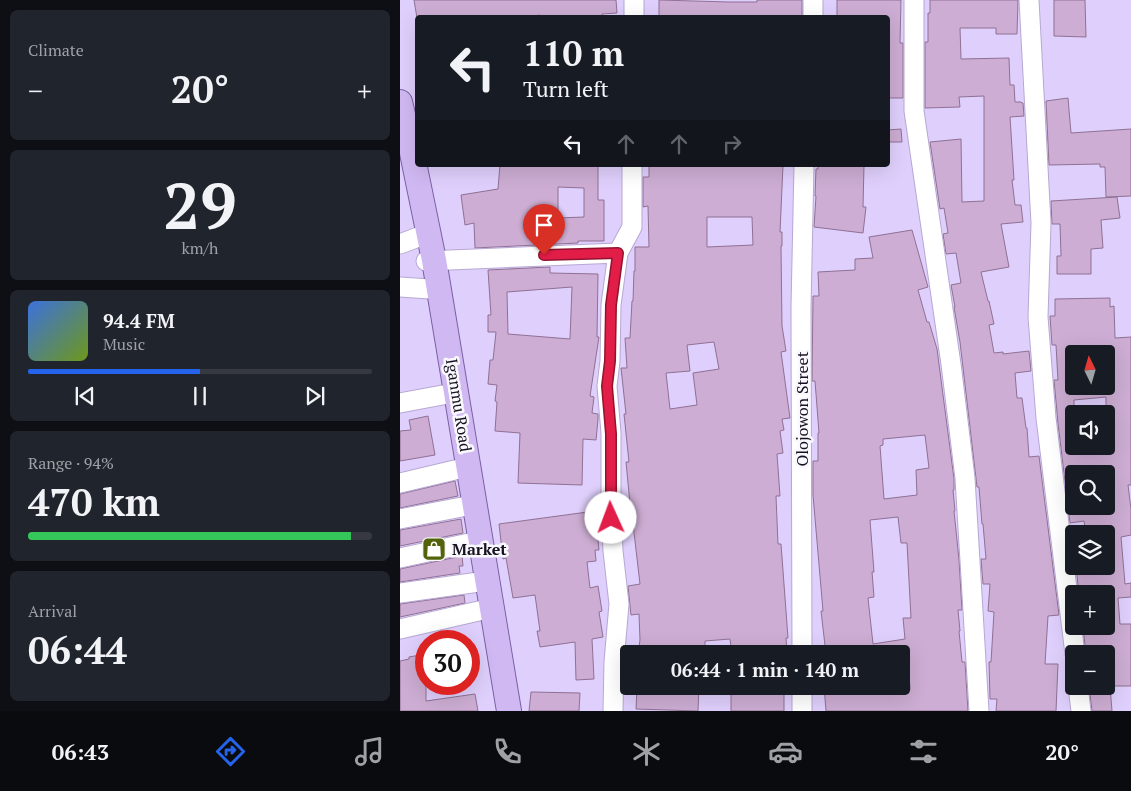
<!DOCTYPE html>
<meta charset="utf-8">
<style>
:root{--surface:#171b24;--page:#20242c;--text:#f1f3f6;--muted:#9ea1a6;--line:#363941;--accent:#2563eb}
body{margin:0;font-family:"PT Serif",serif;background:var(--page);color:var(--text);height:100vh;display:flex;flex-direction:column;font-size:19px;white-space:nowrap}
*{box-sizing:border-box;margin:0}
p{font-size:16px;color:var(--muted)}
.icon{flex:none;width:28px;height:28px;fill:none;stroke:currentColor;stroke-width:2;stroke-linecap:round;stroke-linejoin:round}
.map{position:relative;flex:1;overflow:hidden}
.drawer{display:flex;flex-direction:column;gap:10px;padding:10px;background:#0d0f14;width:400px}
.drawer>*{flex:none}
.hud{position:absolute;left:15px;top:15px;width:475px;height:152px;border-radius:5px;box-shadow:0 5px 20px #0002;background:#171b24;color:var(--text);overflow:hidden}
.needle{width:32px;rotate:355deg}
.controls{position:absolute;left:665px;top:345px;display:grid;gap:10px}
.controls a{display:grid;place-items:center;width:50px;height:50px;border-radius:5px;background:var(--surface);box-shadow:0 5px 20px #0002;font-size:25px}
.speed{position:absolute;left:15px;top:630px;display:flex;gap:10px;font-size:25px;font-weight:700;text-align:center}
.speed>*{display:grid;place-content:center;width:65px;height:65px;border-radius:50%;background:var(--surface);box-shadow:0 5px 20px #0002;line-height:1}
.speed .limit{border:8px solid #d22;background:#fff;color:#111}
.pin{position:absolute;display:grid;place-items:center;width:42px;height:42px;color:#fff;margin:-51px -21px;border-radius:50% 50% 50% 0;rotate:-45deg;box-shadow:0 0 5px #0007}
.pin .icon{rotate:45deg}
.me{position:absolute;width:55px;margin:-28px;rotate:358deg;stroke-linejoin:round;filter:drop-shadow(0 0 4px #0008)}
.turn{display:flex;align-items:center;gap:18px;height:105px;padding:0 25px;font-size:22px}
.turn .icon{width:65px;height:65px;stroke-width:2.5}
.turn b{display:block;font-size:35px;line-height:42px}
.lanes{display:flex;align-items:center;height:48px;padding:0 25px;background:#0003;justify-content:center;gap:25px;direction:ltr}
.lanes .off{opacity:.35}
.big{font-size:38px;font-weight:700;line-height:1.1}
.drawer .card{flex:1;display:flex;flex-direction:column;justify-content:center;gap:8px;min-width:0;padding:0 18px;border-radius:8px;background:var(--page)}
.drawer .dial{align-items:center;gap:0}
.dial b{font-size:65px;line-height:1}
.song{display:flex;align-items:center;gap:15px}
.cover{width:60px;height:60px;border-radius:8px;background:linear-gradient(135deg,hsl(220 70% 55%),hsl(80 70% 35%))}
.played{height:5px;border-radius:2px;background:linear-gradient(90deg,var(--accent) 50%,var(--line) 50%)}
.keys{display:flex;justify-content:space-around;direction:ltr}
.heat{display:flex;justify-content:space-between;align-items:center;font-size:28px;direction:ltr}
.charge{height:8px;border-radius:4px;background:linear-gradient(90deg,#34c759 94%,var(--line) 0)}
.trip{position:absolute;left:220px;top:645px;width:290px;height:50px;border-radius:5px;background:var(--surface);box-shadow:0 5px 20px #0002;font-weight:700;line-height:50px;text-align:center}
.tabs{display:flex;height:80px;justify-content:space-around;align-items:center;background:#090b0e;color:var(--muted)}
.tabs .icon{width:35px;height:35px}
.tabs .on{color:var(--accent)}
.tabs b{font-size:22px;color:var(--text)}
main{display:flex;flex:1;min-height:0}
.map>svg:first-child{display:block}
.building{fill:#cdadd3;stroke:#8f7194;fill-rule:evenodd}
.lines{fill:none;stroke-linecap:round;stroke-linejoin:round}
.minor-casing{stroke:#b7a8d3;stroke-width:21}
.major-casing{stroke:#7a60a3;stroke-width:26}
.minor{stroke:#fff;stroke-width:19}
.major{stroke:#d0b9f2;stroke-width:24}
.route-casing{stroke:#92132f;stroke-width:12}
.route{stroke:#e11d48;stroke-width:9}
.labels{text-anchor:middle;stroke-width:5;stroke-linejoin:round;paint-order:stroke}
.street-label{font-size:16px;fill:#161120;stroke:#f9f8fc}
.poi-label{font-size:16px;font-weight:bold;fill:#161120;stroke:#f9f8fc;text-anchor:start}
</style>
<main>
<section class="drawer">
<div class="card"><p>Climate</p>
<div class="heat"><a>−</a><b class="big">20°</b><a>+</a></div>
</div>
<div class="card dial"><b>29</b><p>km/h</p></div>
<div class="card">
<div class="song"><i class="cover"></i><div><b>94.4 FM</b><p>Music</p></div></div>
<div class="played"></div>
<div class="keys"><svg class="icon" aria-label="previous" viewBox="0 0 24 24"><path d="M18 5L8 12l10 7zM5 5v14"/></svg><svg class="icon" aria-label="pause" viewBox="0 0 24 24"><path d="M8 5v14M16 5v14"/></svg><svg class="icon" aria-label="next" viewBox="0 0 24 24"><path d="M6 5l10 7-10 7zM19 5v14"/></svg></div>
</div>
<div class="card"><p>Range · 94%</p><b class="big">470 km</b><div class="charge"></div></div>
<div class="card"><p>Arrival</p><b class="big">06:44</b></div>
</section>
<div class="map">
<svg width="731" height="711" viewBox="0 0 731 711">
<rect width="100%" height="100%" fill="#dfcffc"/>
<path class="building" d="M14,0H216L217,13L202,14L203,18H140V15L120,18H17Z
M259,0L329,2H357V0H402V18H259Z
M437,0H501L500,43H503V98H488V18H437Z
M530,0H618L617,34H596V28H560L561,59L609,58L610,85H614L615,102H621L622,103H623L624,116L610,117L614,180H612L615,205H621L623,222L601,224L609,267L581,272L588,301H589L594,324L589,325L594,353L603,352V354L629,351L631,371L615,373L617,398H622L626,428H627L629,457L639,456L659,615L648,616L645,664H658L656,711H596L597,699H590L589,662H591L594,612L588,611L590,584H583L581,559H586L583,524H582L579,487H577L560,342L554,307H555L551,285L561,283L556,253L546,254L543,234L548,233L544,208L540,209L530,142L561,139L562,202L584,201V96L559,97L560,107L525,108V42H528V13H530Z
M654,0H685L686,37L654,36Z
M668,98L671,133L731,129V196L706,197L705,167H700V164L649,165L646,101Z
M501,129L502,142H488V130Z
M100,165H198V200H204V241H178V243L75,248L74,223L65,225L61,195L98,189ZM158,187L184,188V217L158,218Z
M249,165H383L380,232H382V246H381L382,326L386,351L381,352L390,418L382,419L384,430L380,431L383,453L377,454L380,496H376L378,544H381L388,638H386L387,654H332L330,639L305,641V654H238L240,640L239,614L231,615L228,586L240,584L233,524L228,525L225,504H230L226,462H229L224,414H226L221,368H227L225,338H230L232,301H233L234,271H235V247H249L248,206L243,207V177H249ZM307,217H352L353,245L307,247ZM314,342L319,369L293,373L297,405L270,409L266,373L290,371L287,345Z
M418,165H464L463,207H466L463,233L414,227L416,196H415L416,169H418Z
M717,197L720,218L701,220L703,248L691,249V274H657V256H661L660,224H652L651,201Z
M512,230L528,287L518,290L527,322H529L537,349L554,479V490H553L555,511H554L559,560L562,610H558L560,631H559L562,662H565L568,711H426L424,686H474V693L510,690V686L506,659L501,660V654H426L421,611H423L413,495V461H418V433H419L415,381H412L413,296H419L418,272L455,270V259L473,258L469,237ZM525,435L529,468L516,470L517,495L484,499L480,446L483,445V439ZM498,517L501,543H507L511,618H503L505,639L473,644L468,598L474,597L472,572H474L470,520Z
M150,267V273L198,274L197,337H199L190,396L194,397L192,413L198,414V419L196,440L183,439L182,485L118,483L120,433L95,431L97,402L95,401L97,385L88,384L90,360H93L96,332H88V315H91L88,270ZM172,287L170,339L108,334L107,292Z
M710,298V307L714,306L715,338L731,337V485H728L731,509V535L721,537L725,584L731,583V597L718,598L720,624H731V686H710L712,711H692L689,686H706V654H686L683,627L706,626V594H679L676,566H706V534H686L684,521L670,523L658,423L654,380H658L656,345H652L650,316H655V299ZM674,354H706V386H674ZM706,397V446H674V400ZM674,474H706V506H674Z
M28,416L35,455L0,461V431L11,430L9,420Z
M55,481L58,496L0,508V494Z
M195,511L199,550H195L196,561L187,562L190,588L198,586L202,611L199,612L203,637L192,639L194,679L176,680L175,642L140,647L137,631H140L135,595L113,598L106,558L103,559L99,524Z
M61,519L63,533L0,546V530Z
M62,556L63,566H59L60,573L0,582V569Z
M64,595L65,603L0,617V604Z
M26,654V701L75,694L78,711H0V661L9,659V657Z
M241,686H299L298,711L236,709L237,688H241Z
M384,687V711H331V688Z
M131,692L180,693L179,711H129Z"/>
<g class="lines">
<g class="minor-casing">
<path id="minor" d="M234,0V18
M413,0V18
M514,0V111L551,364L565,478L579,711
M629,0L641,223L638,317L646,418L675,654
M0,244L21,236
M26,261L218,253
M0,287L30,289
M0,403L48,394
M0,483L59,469
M0,519L67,506
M0,558L74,542
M0,593L79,582
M0,629L83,610
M402,654L401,308L404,165
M678,686L681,711
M213,711L214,662L219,604L213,551L211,502V433L207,386L210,361L211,305L218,253L232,227V165
M402,711V686"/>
</g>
<g class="major-casing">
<path id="major" d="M0,102L11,148L34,260L109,711"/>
</g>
<use href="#minor" class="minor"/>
<use href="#major" class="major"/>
</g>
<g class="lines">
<g class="route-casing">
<path id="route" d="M144,255L218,253L211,305L210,361L207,386L211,434V518"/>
</g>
<use href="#route" class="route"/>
</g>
<defs>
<g id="shop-square" transform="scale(1.25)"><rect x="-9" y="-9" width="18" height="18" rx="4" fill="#52630a" stroke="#f9f8fc"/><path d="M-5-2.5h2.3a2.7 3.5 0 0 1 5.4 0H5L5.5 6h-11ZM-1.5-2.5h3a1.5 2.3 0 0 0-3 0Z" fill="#fff"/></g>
</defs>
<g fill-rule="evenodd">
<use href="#shop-square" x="34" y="549"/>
</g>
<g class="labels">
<g class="street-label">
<text transform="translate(59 405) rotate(81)" y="6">Iganmu Road</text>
<text transform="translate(402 409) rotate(-90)" y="6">Olojowon Street</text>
</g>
<g class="poi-label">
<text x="52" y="555">Market</text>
</g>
</g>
</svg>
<div class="controls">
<a><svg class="needle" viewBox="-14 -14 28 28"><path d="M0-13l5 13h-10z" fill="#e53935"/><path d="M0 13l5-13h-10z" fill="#9ea1a6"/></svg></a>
<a><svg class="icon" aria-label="sound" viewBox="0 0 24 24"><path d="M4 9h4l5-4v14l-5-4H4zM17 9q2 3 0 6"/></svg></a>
<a><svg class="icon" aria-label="search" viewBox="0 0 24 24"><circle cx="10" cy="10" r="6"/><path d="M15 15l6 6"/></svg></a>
<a><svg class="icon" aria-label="layers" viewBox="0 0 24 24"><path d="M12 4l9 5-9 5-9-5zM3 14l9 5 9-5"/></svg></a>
<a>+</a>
<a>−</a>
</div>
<div class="speed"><div class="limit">30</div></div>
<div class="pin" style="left:144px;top:255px;background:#d93025"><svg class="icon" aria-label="arrive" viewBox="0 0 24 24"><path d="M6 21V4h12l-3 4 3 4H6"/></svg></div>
<svg class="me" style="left:211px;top:518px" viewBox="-20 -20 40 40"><circle r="19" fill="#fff"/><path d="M0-13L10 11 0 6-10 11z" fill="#e11d48"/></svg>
<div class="trip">06:44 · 1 min · 140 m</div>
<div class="hud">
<div class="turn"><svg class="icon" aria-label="left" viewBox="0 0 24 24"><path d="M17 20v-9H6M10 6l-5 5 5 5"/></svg><div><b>110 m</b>Turn left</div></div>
<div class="lanes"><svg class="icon" aria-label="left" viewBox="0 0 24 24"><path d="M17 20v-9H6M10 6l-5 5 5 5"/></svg><svg class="icon off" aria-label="ahead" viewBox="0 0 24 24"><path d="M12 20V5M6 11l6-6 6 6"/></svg><svg class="icon off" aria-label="ahead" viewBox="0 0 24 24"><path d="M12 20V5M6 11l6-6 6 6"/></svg><svg class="icon off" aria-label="right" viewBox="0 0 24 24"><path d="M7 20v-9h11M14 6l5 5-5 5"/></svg></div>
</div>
</div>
</main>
<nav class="tabs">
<b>06:43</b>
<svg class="icon on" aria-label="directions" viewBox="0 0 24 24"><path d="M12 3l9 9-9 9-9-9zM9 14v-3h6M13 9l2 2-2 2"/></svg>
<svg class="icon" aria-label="music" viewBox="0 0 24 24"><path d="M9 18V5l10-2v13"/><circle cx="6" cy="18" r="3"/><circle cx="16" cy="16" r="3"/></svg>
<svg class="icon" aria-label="phone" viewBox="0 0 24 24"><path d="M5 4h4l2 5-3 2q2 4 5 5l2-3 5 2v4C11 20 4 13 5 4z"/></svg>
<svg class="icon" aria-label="climate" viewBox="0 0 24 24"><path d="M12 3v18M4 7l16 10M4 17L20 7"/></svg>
<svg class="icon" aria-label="car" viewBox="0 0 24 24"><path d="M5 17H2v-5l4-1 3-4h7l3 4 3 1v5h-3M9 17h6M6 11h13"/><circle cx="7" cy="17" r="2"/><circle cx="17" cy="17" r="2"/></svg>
<svg class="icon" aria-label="filters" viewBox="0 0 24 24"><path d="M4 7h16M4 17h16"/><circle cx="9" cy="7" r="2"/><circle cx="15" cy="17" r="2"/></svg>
<b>20°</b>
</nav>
